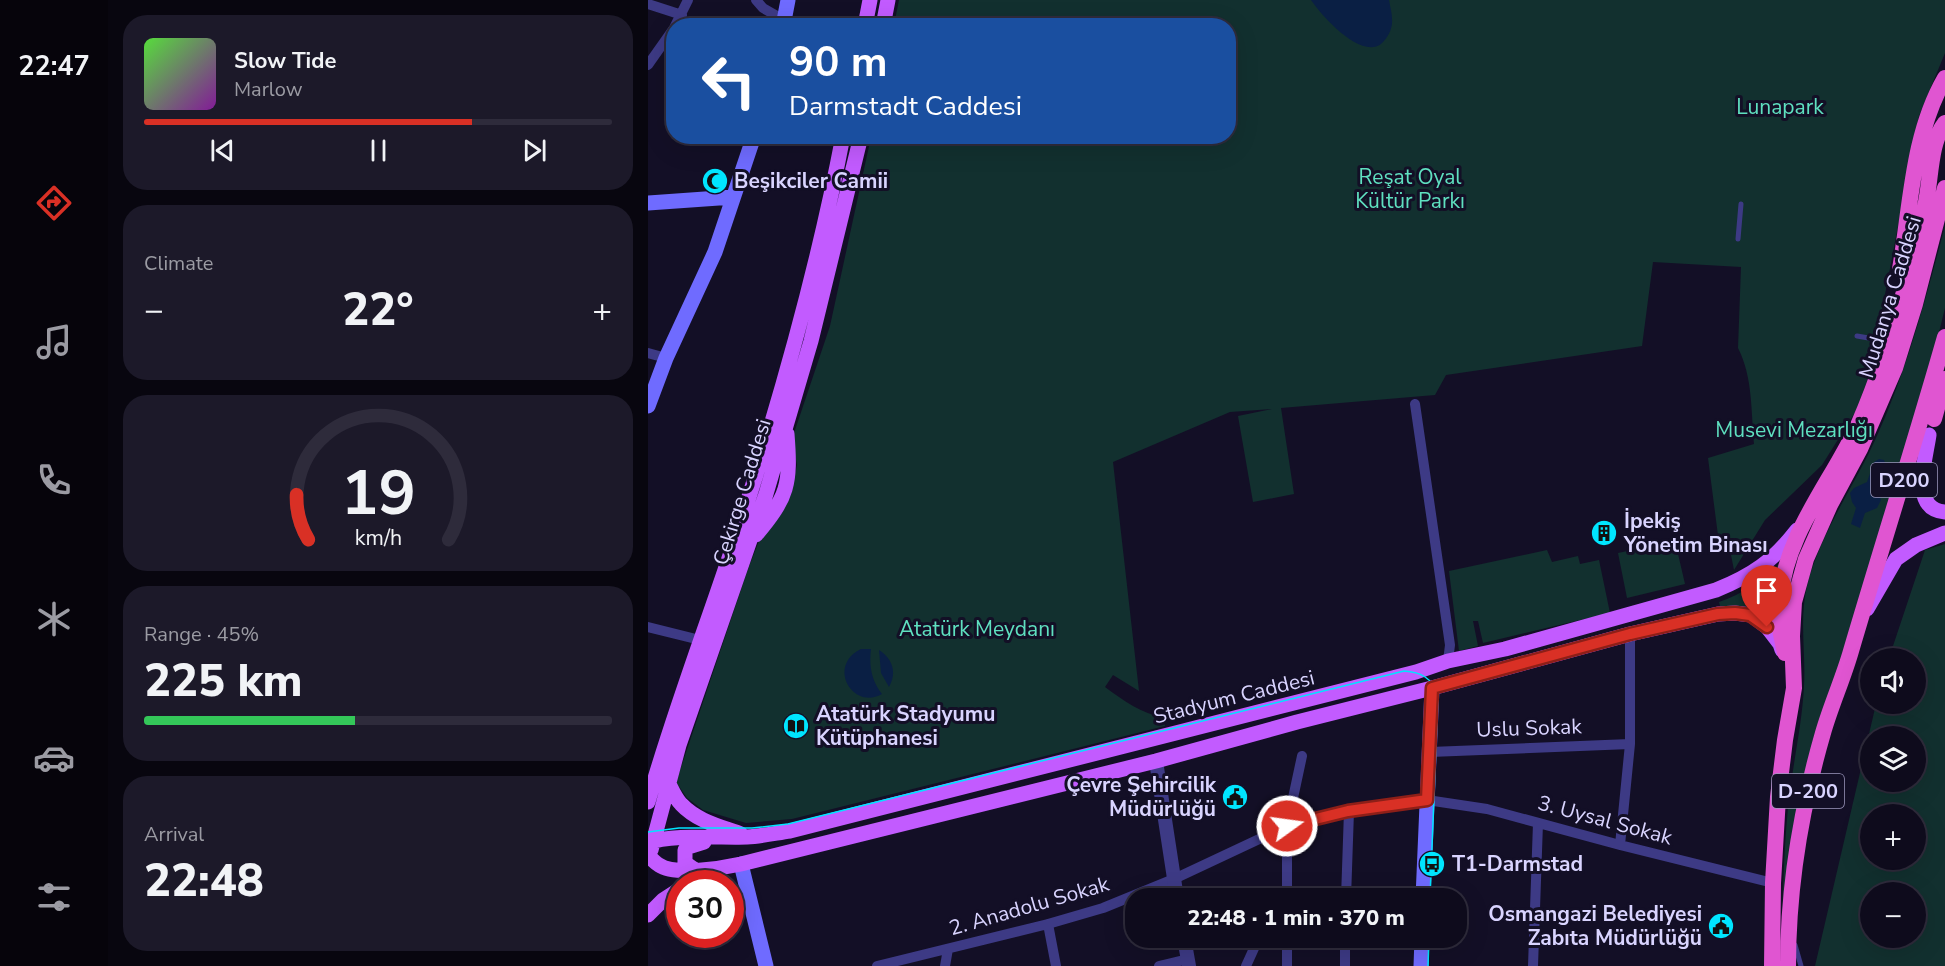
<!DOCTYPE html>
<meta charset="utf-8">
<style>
:root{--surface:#0e0b1c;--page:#1c1929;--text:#f1f3f6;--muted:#9b9ba3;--line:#2e2b3b;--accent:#d93025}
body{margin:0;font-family:"Nunito Sans",sans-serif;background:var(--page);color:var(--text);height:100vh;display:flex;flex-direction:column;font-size:22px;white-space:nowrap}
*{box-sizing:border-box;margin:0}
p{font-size:20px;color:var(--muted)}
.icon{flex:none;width:33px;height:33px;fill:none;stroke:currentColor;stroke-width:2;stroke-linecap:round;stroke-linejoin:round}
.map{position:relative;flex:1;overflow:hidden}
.details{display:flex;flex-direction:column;gap:15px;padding:15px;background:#08060f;width:540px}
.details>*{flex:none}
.top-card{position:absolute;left:18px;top:18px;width:570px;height:126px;border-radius:24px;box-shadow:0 6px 24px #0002,0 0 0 2px var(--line);background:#1a4fa0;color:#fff;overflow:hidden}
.controls{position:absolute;left:1212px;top:648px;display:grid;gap:12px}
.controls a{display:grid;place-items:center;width:66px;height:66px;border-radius:50%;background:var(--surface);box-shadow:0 6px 24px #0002,0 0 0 2px var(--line);font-size:30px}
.speed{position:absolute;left:18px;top:870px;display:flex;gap:12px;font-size:30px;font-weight:700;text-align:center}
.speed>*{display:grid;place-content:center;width:78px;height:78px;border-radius:50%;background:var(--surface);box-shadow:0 6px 24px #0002,0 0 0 2px var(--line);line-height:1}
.speed .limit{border:9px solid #d22;background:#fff;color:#111}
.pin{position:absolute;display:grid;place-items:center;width:51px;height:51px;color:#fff;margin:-62px -26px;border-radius:50% 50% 50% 0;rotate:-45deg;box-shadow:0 0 6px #0007}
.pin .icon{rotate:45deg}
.me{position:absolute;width:66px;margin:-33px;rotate:76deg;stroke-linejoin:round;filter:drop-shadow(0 0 4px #0008)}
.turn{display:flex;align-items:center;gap:21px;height:126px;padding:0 24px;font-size:27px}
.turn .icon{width:78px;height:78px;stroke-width:2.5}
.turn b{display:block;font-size:42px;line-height:51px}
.big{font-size:45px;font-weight:800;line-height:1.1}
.details .card{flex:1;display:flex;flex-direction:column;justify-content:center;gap:9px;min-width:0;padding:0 21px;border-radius:24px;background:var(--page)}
.details .dial{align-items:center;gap:0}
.dial svg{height:156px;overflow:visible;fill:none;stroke:var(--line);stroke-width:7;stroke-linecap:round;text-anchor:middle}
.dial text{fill:var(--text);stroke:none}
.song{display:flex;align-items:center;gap:18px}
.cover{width:72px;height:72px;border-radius:9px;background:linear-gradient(135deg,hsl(110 70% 55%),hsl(290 70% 35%))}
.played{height:6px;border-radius:3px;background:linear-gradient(90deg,var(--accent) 70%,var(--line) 70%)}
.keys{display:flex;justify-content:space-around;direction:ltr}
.heat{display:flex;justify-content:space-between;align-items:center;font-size:33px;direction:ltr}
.charge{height:9px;border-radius:4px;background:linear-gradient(90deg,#34c759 45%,var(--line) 0)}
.trip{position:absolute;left:477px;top:888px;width:342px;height:60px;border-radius:24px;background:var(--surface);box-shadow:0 6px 24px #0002,0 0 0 2px var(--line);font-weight:800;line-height:60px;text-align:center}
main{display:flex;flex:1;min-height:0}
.menu{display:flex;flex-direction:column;width:108px;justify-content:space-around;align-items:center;background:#06040b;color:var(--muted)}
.menu .icon{width:42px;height:42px}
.menu .current{color:var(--accent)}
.menu b{font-size:27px;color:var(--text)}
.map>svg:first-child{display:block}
.green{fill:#12302f;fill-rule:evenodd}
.water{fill:#0a1f44}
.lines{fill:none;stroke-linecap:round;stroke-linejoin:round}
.service{stroke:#3d3a85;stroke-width:5}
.minor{stroke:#3d3a85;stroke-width:10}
.tertiary{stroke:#3d3a85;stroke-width:14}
.secondary{stroke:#6f6bff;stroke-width:15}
.primary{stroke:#c25bff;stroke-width:15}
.trunk{stroke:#e055d1;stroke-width:16}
.tram{stroke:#00e5ff;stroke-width:1.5}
.route-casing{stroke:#8d1f18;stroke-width:15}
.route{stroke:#d93025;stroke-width:10}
.labels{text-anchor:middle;stroke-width:6;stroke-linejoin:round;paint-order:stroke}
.shield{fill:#130f26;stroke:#9e99be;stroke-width:1.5}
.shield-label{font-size:20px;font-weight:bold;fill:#d9d4ff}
.park-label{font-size:21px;fill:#5fe0c0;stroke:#130f26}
.poi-label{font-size:21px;font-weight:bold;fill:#d9d4ff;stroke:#130f26;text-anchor:start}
.street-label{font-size:21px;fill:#d9d4ff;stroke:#130f26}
</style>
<main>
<nav class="menu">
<b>22:47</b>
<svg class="icon current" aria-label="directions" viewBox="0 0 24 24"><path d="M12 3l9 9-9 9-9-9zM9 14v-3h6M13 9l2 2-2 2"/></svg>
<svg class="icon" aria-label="music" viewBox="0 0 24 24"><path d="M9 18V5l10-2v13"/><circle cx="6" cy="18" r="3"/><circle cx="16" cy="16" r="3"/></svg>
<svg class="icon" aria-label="phone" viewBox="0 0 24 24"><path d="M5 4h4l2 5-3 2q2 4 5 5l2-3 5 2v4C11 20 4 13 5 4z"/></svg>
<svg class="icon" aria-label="climate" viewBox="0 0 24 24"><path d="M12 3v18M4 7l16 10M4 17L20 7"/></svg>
<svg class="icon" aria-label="car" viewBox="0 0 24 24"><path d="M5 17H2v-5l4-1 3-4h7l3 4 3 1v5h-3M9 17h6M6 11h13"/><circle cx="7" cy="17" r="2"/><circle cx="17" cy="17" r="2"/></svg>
<svg class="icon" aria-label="filters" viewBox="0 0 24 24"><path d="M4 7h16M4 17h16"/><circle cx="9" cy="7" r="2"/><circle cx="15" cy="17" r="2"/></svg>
</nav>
<section class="details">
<div class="card">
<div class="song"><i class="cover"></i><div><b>Slow Tide</b><p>Marlow</p></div></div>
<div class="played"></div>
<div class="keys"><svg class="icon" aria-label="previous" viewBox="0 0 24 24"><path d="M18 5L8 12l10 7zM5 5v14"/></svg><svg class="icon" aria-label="pause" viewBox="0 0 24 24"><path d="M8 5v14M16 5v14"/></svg><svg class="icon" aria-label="next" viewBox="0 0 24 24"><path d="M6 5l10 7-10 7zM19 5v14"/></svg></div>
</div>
<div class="card"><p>Climate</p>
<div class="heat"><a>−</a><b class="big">22°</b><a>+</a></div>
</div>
<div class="card dial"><svg viewBox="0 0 100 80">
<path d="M14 69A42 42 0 1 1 86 69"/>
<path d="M14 69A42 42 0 0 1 8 46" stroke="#d93025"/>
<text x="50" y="56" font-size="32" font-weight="700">19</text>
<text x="50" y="72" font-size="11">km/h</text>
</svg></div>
<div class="card"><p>Range · 45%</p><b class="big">225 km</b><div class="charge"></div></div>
<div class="card"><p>Arrival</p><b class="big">22:48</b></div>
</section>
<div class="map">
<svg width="1297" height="966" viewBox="0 0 1297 966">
<rect width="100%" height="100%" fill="#130f26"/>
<path class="green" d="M251,0H1297V53L1271,116L1222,373L1208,411L1174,465L1117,520L1086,570L1082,550L1072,551L1060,458L1106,444C1103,412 1105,377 1090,348L1093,267L1005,262L994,346L798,375L787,395L633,408L646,494L605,502L590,416L624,409L582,412L465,462L491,691L465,675L457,687C476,701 493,713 516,718L517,726L144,819L98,823L55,810L39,798L28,782L100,569L116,528L144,489L149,465L144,439L182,326L223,137L580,136V26L246,25Z
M1297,226V308L1276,393L1183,705L1133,958C1135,908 1135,857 1140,808C1144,767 1154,727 1156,686C1158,652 1151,620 1159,586C1172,533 1206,487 1228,438C1259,370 1278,298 1297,226Z
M1027,541L1037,584L979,598L970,553Z
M1297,544V966H1167L1228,704H1268V658H1241L1277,550ZM1222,736H1268V782H1222ZM1222,814H1268V860H1222ZM1222,892H1268V938H1222Z
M1150,545L1136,596L1134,635C1114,609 1105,606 1072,606L1071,602C1103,592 1127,569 1150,545Z
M899,550L904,562L930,556L932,564L951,560L962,613L835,643L830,621H825L830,646L811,651L801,571Z"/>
<path class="water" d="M663,0H741C742,6 744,13 744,19C745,28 740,38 733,44C712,59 674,16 663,0Z
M1231,459L1236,460L1238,465L1229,487L1233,500L1229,508L1217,513L1212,528L1203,524L1208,508L1204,502L1202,493L1206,488L1219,482L1226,462Z
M213,649H223C221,665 223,680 234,694C205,711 178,666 213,649Z
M231,650C245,659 249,673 241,687L233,673Z"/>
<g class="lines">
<path class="service" d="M1090,239L1093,204
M1209,336L1238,341
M1147,945L1153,966"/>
<path class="minor" d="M108,0L115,8L136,20
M0,4L34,15
M27,26L40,0
M0,65L26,28
M0,353L18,358
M767,404L802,645L800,661
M0,627L52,640
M782,752L982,744
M972,845L982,744V634
M639,898V826L654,756
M698,898L701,811
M400,924L408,966
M229,966L400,924L455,908L526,879L639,826L701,811L779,800L839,809L972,845L1125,883
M297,966L300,949
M511,966L540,959
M598,966L608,944L614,938
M639,966V938
M697,966V938
M885,966L890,823"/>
<path class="tertiary" d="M508,761L529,898
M536,938L541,966"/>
<path class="secondary" d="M135,26L140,0
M0,203L85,197
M0,406L18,358L67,252L106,136
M93,864L118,966
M775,898L784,688
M773,966L774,938"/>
<path class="primary" d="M217,26L222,0
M235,26L240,0
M1281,435C1278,458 1261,509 1297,512
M108,535C140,497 143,484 139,434
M1219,609L1248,559L1268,545L1297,533
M21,784C24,790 28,799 33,804C49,821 71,826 93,834
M0,802C27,707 63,615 93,522C134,395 170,267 195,136
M0,843C21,834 74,838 99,837C114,836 128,833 142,831L768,672L800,661L857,649L1068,590C1105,575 1125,561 1149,530
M3,850L31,745L118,494L163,341L213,136
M0,855C3,858 7,863 11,865C27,876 75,868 93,864L508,761L649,722L784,688L982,634L1070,614L1087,613L1103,615L1119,627L1132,644L1134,650
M47,870L37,863V850L40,847L56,842
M0,915L15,900L32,889"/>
<path class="trunk" d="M1252,269C1263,205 1264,135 1297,78
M1286,419L1297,379
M1137,653C1135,643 1132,632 1131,622C1130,615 1132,607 1132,599C1138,532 1184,482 1211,423C1231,377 1246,329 1259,281C1266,255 1273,228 1278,202C1283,178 1282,142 1297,123
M1124,966L1125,883L1130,797L1137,740L1146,688L1144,636L1146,602L1158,559L1182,505L1212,449L1247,368L1267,304L1297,188
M1140,966C1140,886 1153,809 1175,733C1183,705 1195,679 1203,651C1234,546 1267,442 1297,337"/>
<path class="tram" d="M0,832L31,828H104L140,824L756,671C773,672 784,678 790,695L782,898
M780,966L781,938"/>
</g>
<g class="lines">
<g class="route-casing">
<path id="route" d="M639,826L700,811L779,800L784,688L982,634L1070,614L1087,613L1102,615L1119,627"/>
</g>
<use href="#route" class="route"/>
</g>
<defs>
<g id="mosque-disc" transform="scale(1.35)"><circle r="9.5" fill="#00e5ff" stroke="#130f26"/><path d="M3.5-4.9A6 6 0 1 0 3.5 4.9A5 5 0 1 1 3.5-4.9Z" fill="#111"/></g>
<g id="building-disc" transform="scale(1.35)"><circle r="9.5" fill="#00e5ff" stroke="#130f26"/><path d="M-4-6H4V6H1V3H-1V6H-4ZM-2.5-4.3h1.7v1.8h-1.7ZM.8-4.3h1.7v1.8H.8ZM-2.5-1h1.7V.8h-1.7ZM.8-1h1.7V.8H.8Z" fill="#111"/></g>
<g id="library-disc" transform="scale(1.35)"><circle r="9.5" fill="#00e5ff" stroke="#130f26"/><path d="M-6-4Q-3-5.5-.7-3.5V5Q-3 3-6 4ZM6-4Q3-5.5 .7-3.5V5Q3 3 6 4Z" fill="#111"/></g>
<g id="civic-disc" transform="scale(1.35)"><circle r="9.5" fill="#00e5ff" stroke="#130f26"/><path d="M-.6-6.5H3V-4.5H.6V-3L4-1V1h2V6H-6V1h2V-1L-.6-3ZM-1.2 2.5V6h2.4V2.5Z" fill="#111"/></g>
<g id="bus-disc" transform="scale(1.35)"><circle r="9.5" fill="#00e5ff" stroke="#130f26"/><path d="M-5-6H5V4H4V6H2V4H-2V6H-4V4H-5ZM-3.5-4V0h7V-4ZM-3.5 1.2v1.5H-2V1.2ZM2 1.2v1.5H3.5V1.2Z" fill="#111"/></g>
</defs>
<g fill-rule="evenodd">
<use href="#mosque-disc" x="67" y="181"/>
<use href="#building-disc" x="956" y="533"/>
<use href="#library-disc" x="148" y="726"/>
<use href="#civic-disc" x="587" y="797"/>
<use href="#bus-disc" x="784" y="864"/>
<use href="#civic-disc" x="1073" y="926"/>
</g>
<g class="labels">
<g class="shield">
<rect x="1223" y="463" width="66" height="34" rx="4.5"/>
<rect x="1124" y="774" width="72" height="34" rx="4.5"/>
</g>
<g class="shield-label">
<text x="1256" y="487">D200</text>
<text x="1160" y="798">D-200</text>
</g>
<g class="park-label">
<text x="1132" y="114">Lunapark</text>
<text x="762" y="184">Reşat Oyal<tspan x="762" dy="24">Kültür Parkı</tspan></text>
<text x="1146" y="437">Musevi Mezarlığı</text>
<text x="329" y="636">Atatürk Meydanı</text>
</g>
<g class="poi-label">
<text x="86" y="188">Beşikciler Camii</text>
<text x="976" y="528">İpekiş<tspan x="976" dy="24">Yönetim Binası</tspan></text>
<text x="168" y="721">Atatürk Stadyumu<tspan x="168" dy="24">Kütüphanesi</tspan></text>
<text x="568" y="792" text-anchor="end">Çevre Şehircilik<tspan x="568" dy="24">Müdürlüğü</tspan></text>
<text x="804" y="871">T1-Darmstad</text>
<text x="1054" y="921" text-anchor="end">Osmangazi Belediyesi<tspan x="1054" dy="24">Zabıta Müdürlüğü</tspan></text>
</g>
<g class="street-label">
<text transform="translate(1242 297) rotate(-73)" y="7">Mudanya Caddesi</text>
<text transform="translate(94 492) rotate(-73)" y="7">Çekirge Caddesi</text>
<text transform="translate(586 697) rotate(-14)" y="7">Stadyum Caddesi</text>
<text transform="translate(881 728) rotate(-2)" y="7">Uslu Sokak</text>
<text transform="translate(957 820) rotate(15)" y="7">3. Uysal Sokak</text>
<text transform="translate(381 906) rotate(-16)" y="7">2. Anadolu Sokak</text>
</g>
</g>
</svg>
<div class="controls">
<a><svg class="icon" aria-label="sound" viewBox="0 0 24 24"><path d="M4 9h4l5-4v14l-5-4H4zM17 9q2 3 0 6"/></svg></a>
<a><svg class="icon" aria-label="layers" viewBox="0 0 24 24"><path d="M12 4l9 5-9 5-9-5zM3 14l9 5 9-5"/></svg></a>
<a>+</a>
<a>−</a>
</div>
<div class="speed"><div class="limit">30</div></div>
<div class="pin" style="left:1119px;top:627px;background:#d93025"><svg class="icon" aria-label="arrive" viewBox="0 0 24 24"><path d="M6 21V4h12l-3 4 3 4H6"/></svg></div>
<svg class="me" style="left:639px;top:826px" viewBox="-20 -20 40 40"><circle r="17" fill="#d93025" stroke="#fff" stroke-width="3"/><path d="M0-11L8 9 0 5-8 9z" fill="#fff"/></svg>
<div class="trip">22:48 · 1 min · 370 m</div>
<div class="top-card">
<div class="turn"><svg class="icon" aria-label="left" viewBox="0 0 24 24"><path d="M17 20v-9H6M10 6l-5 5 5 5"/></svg><div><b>90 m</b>Darmstadt Caddesi</div></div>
</div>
</div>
</main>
